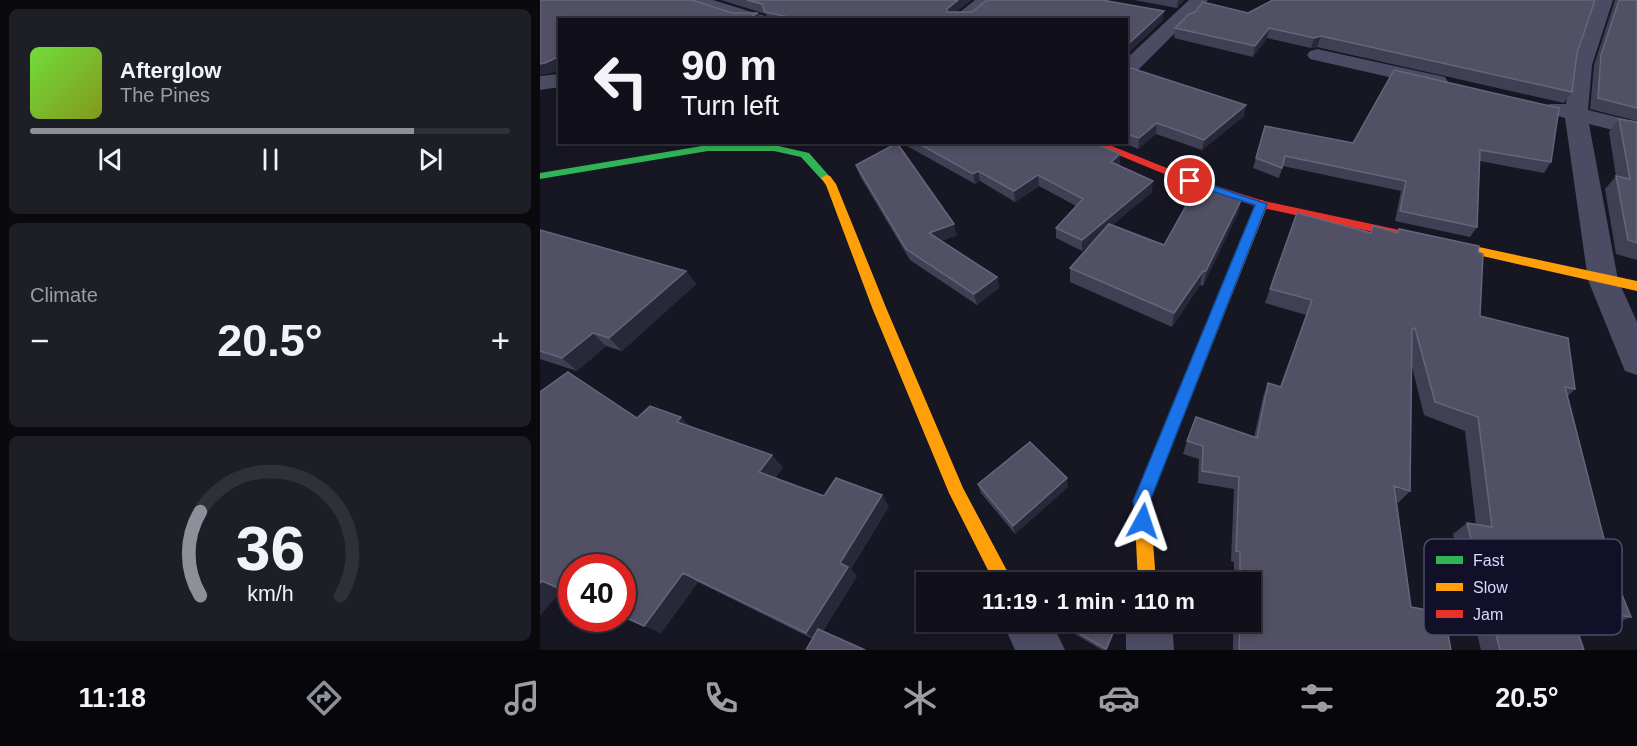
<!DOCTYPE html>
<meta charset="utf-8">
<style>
:root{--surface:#11101a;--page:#1e1e27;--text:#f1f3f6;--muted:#9c9da2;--line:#303039;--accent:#8c9099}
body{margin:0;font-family:Helvetica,sans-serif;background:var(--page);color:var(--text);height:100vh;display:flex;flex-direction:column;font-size:22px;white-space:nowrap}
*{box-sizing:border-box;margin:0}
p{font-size:20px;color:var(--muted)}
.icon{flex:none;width:33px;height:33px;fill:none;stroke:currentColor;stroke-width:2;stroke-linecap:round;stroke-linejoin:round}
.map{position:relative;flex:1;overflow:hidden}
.details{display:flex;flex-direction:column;gap:9px;padding:9px;background:#09090e;width:540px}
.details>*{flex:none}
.top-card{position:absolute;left:18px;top:18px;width:570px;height:126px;border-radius:0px;box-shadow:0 3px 9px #0003,0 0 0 2px var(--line);background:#11101a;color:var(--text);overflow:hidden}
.speed{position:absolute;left:18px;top:554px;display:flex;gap:12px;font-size:30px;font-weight:700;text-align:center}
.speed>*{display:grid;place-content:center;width:78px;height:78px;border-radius:50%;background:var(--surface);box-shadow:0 3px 9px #0003,0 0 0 2px var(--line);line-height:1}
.speed .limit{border:9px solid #d22;background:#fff;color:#111}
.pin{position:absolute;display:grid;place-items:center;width:51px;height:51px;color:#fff;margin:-26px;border:3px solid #fff;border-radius:50%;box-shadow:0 2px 6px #0007}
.me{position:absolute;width:66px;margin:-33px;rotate:5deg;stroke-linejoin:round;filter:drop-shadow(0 0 4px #0008)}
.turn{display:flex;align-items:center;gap:21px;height:126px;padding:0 24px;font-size:27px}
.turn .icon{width:78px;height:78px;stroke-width:2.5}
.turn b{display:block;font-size:42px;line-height:51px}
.big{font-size:45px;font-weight:700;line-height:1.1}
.details .tile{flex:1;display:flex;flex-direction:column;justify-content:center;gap:9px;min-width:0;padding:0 21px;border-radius:9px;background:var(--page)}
.details .dial{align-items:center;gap:0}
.dial svg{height:156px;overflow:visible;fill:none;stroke:var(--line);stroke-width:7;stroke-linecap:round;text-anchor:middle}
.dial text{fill:var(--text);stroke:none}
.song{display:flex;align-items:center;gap:18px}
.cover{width:72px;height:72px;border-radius:9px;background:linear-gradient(135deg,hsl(100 70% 55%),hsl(70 70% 35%))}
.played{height:6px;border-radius:3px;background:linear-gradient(90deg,var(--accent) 80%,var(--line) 80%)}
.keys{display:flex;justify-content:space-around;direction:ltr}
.heat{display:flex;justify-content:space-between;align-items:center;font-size:33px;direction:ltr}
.trip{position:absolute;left:376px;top:572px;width:345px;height:60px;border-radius:0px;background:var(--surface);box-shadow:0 3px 9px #0003,0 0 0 2px var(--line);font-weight:700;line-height:60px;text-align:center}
.menu{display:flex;height:96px;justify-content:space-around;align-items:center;background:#07060a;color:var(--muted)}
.menu .icon{width:42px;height:42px}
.menu .selected{color:var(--accent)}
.menu b{font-size:27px;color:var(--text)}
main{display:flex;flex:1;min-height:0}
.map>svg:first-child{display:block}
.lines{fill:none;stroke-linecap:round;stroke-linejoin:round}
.street{fill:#4b4c64;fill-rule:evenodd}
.fast{fill:#30b455;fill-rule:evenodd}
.slow{fill:#ff9f0a;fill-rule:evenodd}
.jam{fill:#e5322d;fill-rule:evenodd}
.wall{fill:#403f53}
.shaded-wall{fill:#292838}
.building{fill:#515065;stroke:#66657e;stroke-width:1.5}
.route{fill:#1a73e8;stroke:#114b97;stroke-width:1.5}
.key{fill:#121029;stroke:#4e4c69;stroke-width:1.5}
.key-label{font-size:16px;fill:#d9d8ff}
</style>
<main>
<section class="details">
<div class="tile">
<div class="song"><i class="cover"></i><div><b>Afterglow</b><p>The Pines</p></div></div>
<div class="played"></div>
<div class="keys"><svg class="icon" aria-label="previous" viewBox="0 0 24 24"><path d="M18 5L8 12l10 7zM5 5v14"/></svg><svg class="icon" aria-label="pause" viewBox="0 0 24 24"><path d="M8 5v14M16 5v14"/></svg><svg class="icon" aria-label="next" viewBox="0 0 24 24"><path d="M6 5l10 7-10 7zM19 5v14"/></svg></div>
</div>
<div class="tile"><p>Climate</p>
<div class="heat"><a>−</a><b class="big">20.5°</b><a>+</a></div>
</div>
<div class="tile dial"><svg viewBox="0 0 100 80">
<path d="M14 69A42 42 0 1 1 86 69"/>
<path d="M14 69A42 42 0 0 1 14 26" stroke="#8c9099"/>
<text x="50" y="56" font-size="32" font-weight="700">36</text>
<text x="50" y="72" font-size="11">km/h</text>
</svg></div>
</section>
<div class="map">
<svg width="1097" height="650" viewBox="0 0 1097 650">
<rect width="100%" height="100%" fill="#171623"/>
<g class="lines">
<path class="street" d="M145,0H173L225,16L227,20H197L148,4Z
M435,0H456L432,20H410Z
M649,0H668L593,75L586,77V59Z
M1055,0H1073L1052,65L1048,110L1097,122V136L1049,124L1078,280L1097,322V375L1085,371L1048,280L1025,118L1009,114L1006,109L1009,104H1026L1032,65Z
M777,49L905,77L908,82L905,87L897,88L770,59L767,55L770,51Z
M20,74V87L0,90V76Z
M462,621H511L525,650H475Z
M586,621H632L634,650H586Z"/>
<path class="fast" d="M168,145H234L269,153L291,178L286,181L282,180L261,157L234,151H168L0,179V173Z"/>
<path class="slow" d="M286,175L290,176L296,184L347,310L423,488L473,582H454L409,493L333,310L286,185L281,178Z
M722,200L728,204L610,501L616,582H598L594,501L716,204Z
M911,241L1097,281V291L907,248L905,245L907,242Z"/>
<path class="jam" d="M547,142H562L654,179L724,201L911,241L917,245L911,249L718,207L646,183Z"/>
</g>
<path class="wall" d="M181,0H431L416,12L623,20L586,55V20H228L226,14Z
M594,0H644L637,8Z
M1075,0H1097V121L1050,109L1054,65Z
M708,13L1037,53L1032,92L1024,103L777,47L771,48L727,38L713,57L634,38L635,28Z
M586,69L704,116L662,150L616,134L598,149L582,142H586Z
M854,70L1011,162L1004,173L940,161L937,227L930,237L855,221L861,191L743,166L739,178L713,168L716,158L813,143Z
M1079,119L1097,122V260L1076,254L1065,189L1076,176L1069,132Z
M360,142H552L580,154V164L579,165L612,192L572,225L624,245L702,198L698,213L663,286L660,285L632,327L530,282V268L555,240L542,251L516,238V228L536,206L499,186L475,202L440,181L435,184Z
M316,165L417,235L401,241L457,277L459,288L437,305L370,260L320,176Z
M757,213L830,233L833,226L857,233L859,229L940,316L1035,389L1028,396L1072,570L1091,617L1069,626L1033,620L1044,650H941L913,534L927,523L936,525L925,431L884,415L872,367L870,491L858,503L857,502L871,607L911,650H693V621H711V582H694V562L691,561L694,489L658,483L659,459L643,454L647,441L714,437L723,397L728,383L740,386L766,315L725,303Z
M0,230L146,271L156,284L82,351L66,346L37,371L0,359Z
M0,392L97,418L150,426L243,467L235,478L284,496L349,506L311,569L317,576L283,631L273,639L158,582L121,633L22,590L0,615Z
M438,484L528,487L475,534L441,493Z
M525,621H579L567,650H562L523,627V624Z"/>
<path class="shaded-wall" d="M418,0H431L409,18L407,12V9Z
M638,0H644L637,8Z
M624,11L623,20L586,55V46Z
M218,13L221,20H205Z
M729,28L727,38L713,57L715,46Z
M781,36L777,47L771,48L774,38Z
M20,56V69L12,73L0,75V64Z
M706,105L704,116L662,150L664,140Z
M617,123L616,134L598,149L599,138Z
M580,154V164L570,172L571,162Z
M438,171L440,181L435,184L433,174Z
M498,175L499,186L475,202L474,191Z
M613,181L612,192L542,251V240Z
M702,198L698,213L663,286L666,271Z
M414,224L417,235L392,244L389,233Z
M146,271L156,284L82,351L69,338Z
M663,271L660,285L632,327L634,313Z
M457,277L459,288L437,305L434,294Z
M53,333L66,346L37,371L22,358Z
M141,417L154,430L137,422Z
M232,455L243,467L230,484L219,472Z
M527,478L528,487L475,534L473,526Z
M342,495L349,506L311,569L317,576L277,641L266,633L300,563Z
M143,573L158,582L121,633L104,626Z
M2,581L22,590L0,615V583Z
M578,621H579L566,650Z"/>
<path class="building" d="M0,0H152L192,13H218L205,20H20V56L5,63L0,64Z
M207,0H418L407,9V12H432L447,0H562L624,11L586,46V20H264L225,12L222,4Z
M733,0H1055L1037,53L1032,92L781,36L774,38L729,28L715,46L635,28L649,14L655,12L663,2L708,13Z
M1079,0H1097V108L1058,98L1061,55Z
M591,68L706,105L664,140L617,123L599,138L586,134V69Z
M854,70L1019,108L1011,162L940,150L937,227L860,211L866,181L745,156L742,168L716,158L725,126L813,143Z
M1079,119L1097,122V243L1088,240L1076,176L1090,179Z
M376,142H552L580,154L571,162L613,181L542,240L516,228L543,199L498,175L474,191L438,171L433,174Z
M357,143L414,224L389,233L457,277L434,294L366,249L316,165Z
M656,188L702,198L666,271H663L634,313L530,268L569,224L624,245Z
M757,213L831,233L833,226L858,233L859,229L939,246L938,252L943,254L940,316L1028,338L1035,389L1025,387L1072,570L1091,617L1029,607L1044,650H960L927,523L952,527L938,417L895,402L875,328L872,329L870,491L854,486L871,607L904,613L911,650H699L700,621H711V582H700V552L696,551L699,477L662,471L663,446L647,441L656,417L717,438L728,383L741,387L772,300L730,289Z
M0,230L146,271L69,338L53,333L22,358L0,351Z
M28,372L97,418L110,406L141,417L137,422L232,455L219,472L284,496L296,478L342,495L300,563L308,567L266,633L143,573L104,626L82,616V567H32V594L2,581L0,583V392Z
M490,442L527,478L473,526L438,484Z
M525,621H578L566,649L523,624Z
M278,629L325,650H266Z"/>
<path class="route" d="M646,179H653L727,204L610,501L612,521L609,527L603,529L597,527L593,501L715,205L646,183Z"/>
<rect x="884" y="539" width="198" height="96" rx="9" class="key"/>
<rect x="896" y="556" width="27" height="8" fill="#30b455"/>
<rect x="896" y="583" width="27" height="8" fill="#ff9f0a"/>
<rect x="896" y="610" width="27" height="8" fill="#e5322d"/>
<g class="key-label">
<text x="933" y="566">Fast</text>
<text x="933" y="593">Slow</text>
<text x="933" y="620">Jam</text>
</g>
</svg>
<div class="speed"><div class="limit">40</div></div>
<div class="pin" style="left:650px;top:181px;background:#d93025"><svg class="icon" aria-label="arrive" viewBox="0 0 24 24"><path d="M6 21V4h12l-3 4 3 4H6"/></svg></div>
<svg class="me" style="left:603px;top:521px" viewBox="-20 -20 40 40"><path d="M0-17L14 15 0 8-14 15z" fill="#1a73e8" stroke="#fff" stroke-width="4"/></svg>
<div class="trip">11:19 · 1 min · 110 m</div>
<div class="top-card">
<div class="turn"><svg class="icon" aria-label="left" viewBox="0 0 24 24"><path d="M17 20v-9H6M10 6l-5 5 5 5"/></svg><div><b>90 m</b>Turn left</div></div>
</div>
</div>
</main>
<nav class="menu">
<b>11:18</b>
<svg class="icon selected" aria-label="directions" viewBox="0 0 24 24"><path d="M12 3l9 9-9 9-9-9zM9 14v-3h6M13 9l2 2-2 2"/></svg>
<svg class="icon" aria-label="music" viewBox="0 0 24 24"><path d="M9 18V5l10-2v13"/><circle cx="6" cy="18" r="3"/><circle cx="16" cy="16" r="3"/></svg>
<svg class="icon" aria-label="phone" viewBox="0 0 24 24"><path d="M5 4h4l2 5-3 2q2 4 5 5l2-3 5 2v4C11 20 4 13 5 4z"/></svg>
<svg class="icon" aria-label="climate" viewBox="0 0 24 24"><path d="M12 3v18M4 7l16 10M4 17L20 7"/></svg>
<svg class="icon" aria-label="car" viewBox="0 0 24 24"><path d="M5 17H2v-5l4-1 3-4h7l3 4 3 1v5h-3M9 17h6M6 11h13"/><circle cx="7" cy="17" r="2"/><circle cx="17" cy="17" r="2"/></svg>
<svg class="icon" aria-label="filters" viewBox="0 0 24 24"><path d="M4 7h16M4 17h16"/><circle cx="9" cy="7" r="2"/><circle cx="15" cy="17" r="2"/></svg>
<b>20.5°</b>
</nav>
